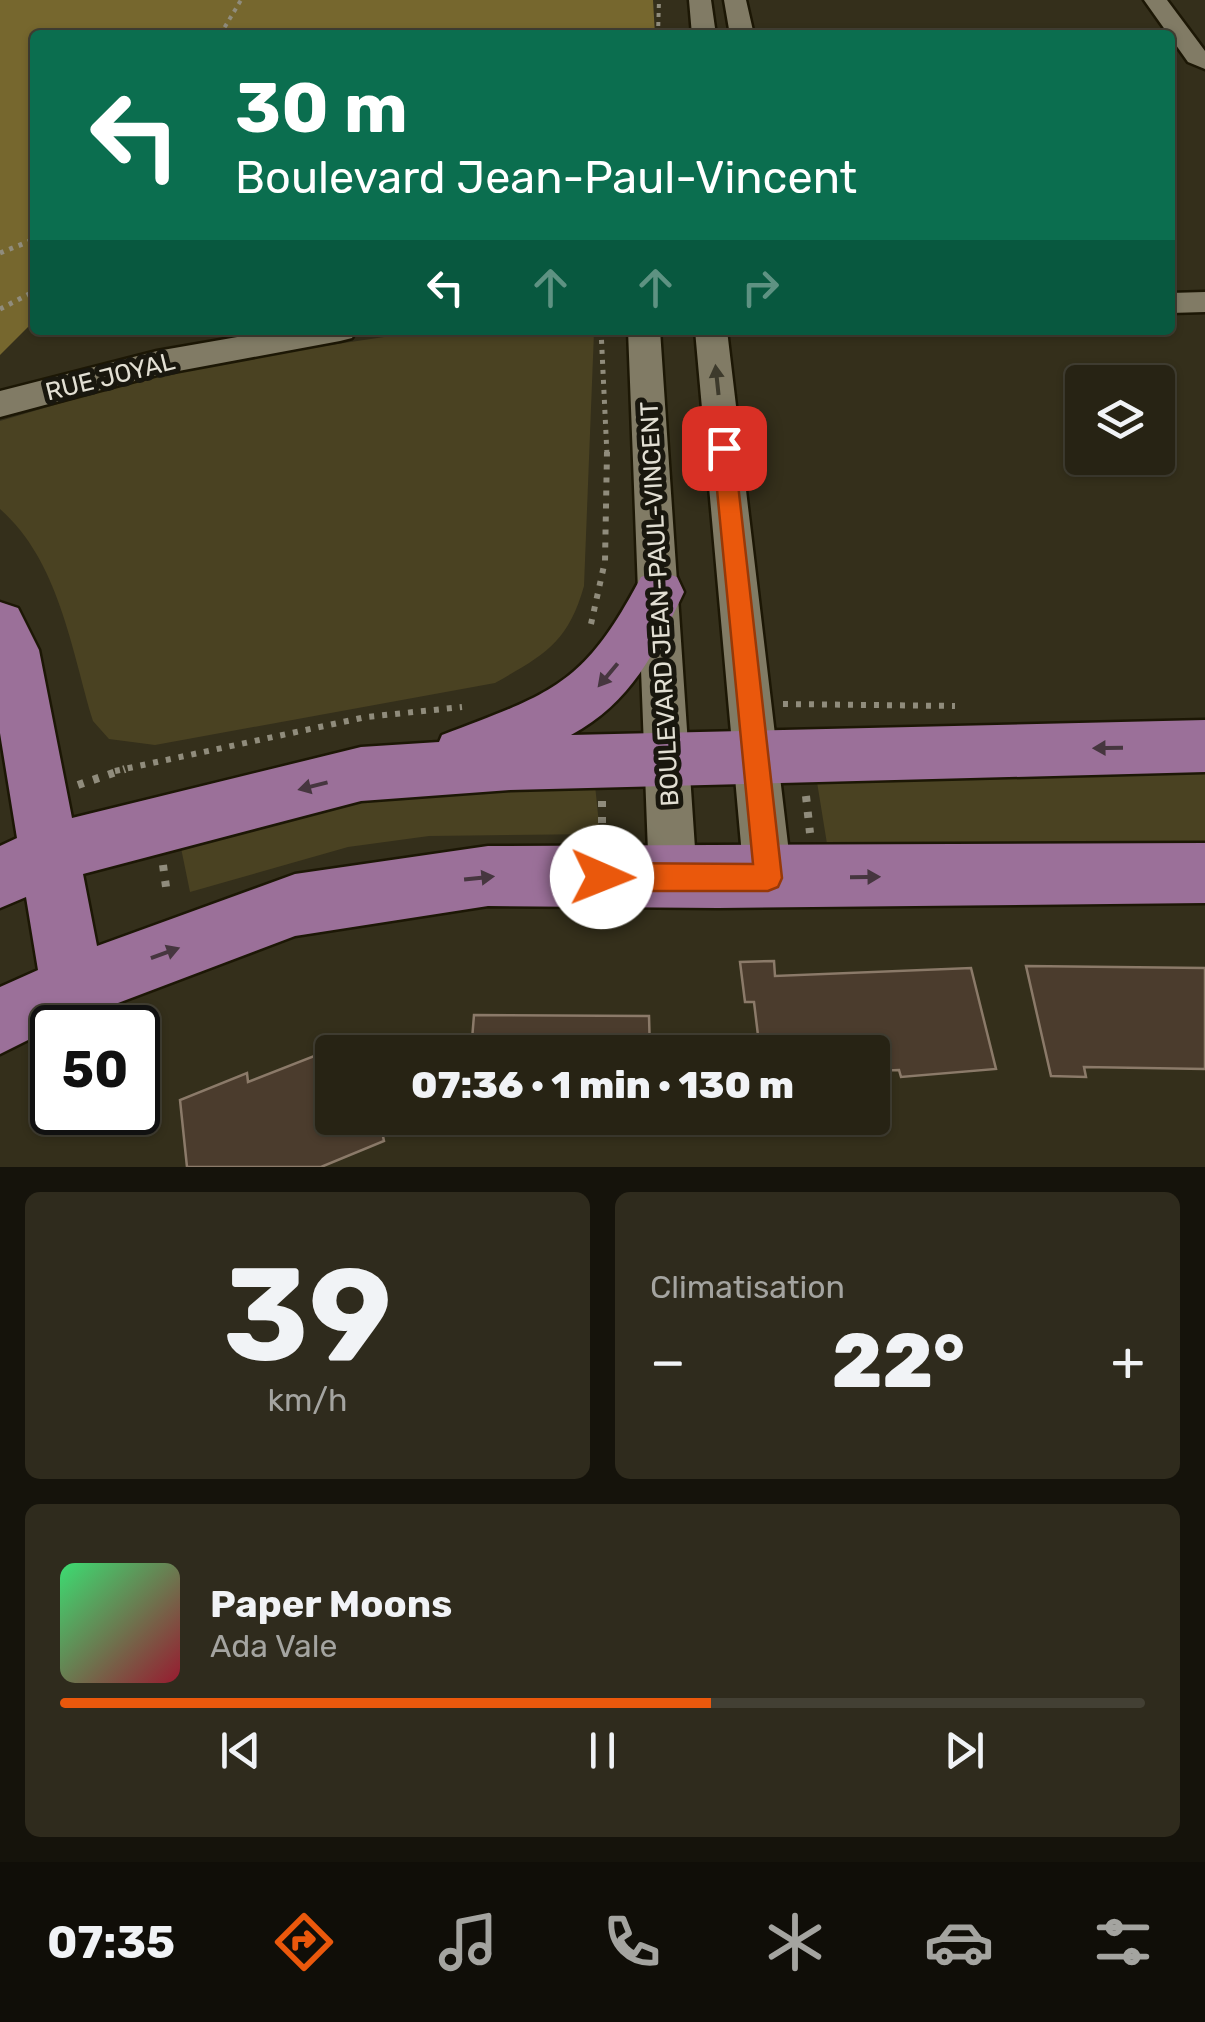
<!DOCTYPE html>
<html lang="fr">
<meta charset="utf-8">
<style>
:root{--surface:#272314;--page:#2f2b1d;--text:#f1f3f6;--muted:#a4a4a0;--line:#434034;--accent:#ea580c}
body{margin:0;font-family:Rubik,sans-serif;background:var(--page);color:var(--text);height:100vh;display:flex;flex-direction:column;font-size:38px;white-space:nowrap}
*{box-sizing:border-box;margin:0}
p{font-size:32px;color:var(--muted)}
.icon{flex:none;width:55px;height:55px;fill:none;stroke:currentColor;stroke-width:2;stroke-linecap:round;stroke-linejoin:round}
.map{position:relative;height:1167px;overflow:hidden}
.side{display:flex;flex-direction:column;gap:25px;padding:25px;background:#15130b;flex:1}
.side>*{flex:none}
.hud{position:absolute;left:30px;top:30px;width:1145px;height:305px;border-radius:10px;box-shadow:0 2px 8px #0004,0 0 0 2px var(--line);background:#0b6e4f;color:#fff;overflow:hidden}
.fabs{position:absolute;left:1065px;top:365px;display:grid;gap:20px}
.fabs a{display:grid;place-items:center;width:110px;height:110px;border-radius:10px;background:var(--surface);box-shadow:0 2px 8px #0004,0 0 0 2px var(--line);font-size:50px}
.speed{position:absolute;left:30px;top:1005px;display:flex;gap:20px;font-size:50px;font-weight:700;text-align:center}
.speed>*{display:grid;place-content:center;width:130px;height:130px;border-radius:50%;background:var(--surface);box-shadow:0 2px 8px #0004,0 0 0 2px var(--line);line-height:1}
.speed .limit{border:5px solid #111;border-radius:15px;background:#fff;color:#111}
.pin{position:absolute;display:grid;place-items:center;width:85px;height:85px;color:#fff;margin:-42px;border-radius:20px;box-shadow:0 5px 15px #0006}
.me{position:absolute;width:110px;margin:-55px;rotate:91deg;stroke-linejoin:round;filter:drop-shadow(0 0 8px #0008)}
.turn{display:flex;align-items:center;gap:35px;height:210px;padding:0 40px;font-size:45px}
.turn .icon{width:130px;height:130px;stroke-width:2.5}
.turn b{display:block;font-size:70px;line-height:85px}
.lanes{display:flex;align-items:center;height:95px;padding:0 40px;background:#0003;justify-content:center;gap:50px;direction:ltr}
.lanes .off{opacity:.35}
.big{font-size:75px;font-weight:800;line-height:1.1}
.side .widget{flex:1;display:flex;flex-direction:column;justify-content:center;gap:15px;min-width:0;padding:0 35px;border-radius:15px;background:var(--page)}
.side .dial{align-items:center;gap:0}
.dial b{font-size:130px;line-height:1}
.song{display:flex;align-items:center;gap:30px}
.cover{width:120px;height:120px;border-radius:15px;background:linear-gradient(135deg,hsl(140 70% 55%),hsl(350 70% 35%))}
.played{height:10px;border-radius:5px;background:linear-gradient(90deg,var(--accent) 60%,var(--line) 60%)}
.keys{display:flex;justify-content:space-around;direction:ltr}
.heat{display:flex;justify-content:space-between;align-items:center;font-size:55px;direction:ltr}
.side .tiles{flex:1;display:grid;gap:25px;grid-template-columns:1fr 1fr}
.widget:last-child{grid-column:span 2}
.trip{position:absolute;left:315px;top:1035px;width:575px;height:100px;border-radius:10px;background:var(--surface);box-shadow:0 2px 8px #0004,0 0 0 2px var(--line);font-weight:800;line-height:100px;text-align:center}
.tabs{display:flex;height:160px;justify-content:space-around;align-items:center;background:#100e08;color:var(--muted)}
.tabs .icon{width:70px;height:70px}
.tabs .current{color:var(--accent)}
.tabs b{font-size:45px;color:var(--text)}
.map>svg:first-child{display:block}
.green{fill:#4a4222}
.forest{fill:#76672e}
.building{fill:#4b3c2d;stroke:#8b7a69;stroke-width:2.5}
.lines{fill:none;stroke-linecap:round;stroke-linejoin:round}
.minor-casing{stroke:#1c1705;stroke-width:5}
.major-casing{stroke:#1c1705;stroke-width:5}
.path-far3{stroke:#908c7c;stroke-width:4;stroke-dasharray:4 5;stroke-linecap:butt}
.path-far2{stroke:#908c7c;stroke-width:5;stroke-dasharray:4 6;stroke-linecap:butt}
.path-far1{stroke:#908c7c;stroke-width:6;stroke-dasharray:5 8;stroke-linecap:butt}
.path{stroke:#908c7c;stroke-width:8;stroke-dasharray:6 10;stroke-linecap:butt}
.minor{fill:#817b65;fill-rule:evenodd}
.major{fill:#9b7099;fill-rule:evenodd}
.oneway{fill:#3d3a2c}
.oneway2{fill:#46363f}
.route{fill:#ea580c;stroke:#983908;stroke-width:2.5}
.labels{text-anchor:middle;stroke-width:10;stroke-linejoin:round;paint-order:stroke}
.street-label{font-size:25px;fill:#e2dfd3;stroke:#19170e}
</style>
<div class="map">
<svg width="1205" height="1167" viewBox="0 0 1205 1167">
<rect width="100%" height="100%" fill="#342f1b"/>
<path class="green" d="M594,332L584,586C568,643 544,655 495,683L155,745L109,739L93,721C71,648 59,561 0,509V421L153,376L263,355L384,337Z
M1205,765V843L828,850L817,782Z
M595,785L600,834L429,836L348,847L190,892L181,848L342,806L423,794Z"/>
<path class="forest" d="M0,0H653L655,35H35V320L0,355Z"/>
<path class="building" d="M774,961L775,976L971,968L996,1069L901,1077L899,1070L872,1071V1052H760L754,1002H745L740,962Z
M1026,966L1205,968V1069L1084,1067L1086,1077L1051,1076Z
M474,1015L649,1016L650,1052H471Z
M332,1049V1118H379L384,1141L321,1167H187L180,1100L247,1073L248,1082Z"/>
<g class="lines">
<g class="minor-casing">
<path id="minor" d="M689,0H711L716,35H692Z
M724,0H746L754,35H730Z
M1144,0H1167L1205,51V69L1188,62Z
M1205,292V312L1170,313V293Z
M278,330H356L352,338L340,341L157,375L0,417V391L157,351Z
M628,330H660L697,878L690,895L673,902L656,895L649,878Z
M695,330H727L792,878L785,895L768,902L751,895L744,878Z"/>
</g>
<g class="major-casing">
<path id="major" d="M659,571L677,577L684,592C656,651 631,703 571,735L1205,720V772L510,790L361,801L83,874L97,946L295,874L488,846L1205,843V903L718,908L488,906L295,936L52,1028L0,1054V987L38,970L26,897L0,908V846L17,838L0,733V602L18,608L39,650L72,818L361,747L439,742L442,735C552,693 584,686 641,577Z"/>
</g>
<path class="path-far3" d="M220,35L241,0
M658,35L659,0"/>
<path class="path-far2" d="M0,253L35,239
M0,309L35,291
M601,330L607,455"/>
<path class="path-far1" d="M591,624L605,561L607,452
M783,704L955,706
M115,771L366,717L462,707"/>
<path class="path" d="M78,785L125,769
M806,796L810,833
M602,801V833
M163,865L167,894"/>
<use href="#minor" class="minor"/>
<use href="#major" class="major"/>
</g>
<defs><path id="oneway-solid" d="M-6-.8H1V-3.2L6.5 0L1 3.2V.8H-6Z" transform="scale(2.5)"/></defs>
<use class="oneway" href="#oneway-solid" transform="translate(717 380) rotate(-96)"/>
<g class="oneway2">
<use href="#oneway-solid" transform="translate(608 675) rotate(130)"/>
<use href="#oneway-solid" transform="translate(1108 748) rotate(179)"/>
<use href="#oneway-solid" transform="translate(313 786) rotate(166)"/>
<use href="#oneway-solid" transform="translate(865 877) rotate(-1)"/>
<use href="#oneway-solid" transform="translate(479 878) rotate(-6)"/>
<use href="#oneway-solid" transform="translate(165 953) rotate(-20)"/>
</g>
<path class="route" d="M724,441L734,448L782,878L778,887L768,891H602L592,887L588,877L592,867L602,863L753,864L713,448Z"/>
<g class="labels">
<g class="street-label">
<text transform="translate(110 376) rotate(-14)" y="9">RUE JOYAL</text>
<text transform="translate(659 604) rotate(-93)" y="9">BOULEVARD JEAN-PAUL-VINCENT</text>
</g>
</g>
</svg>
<div class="fabs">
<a><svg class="icon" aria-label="layers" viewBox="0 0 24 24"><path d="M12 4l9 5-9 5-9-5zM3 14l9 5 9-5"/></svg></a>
</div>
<div class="speed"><div class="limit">50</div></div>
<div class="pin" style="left:724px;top:448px;background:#d93025"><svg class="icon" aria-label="arrive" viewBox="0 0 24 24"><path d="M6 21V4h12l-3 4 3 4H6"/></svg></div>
<svg class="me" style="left:602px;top:877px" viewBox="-20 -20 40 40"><circle r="19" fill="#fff"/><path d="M0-13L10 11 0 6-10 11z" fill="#ea580c"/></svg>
<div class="trip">07:36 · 1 min · 130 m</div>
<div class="hud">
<div class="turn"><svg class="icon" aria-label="left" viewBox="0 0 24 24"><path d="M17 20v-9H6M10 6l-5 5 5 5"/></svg><div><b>30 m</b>Boulevard Jean-Paul-Vincent</div></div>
<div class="lanes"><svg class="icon" aria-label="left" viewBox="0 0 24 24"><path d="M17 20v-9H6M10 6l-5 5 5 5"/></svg><svg class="icon off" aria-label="ahead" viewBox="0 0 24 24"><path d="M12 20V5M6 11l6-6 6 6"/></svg><svg class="icon off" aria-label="ahead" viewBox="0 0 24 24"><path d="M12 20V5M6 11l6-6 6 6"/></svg><svg class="icon off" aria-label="right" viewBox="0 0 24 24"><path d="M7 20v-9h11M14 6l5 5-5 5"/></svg></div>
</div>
</div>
<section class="side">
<div class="tiles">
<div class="widget dial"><b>39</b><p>km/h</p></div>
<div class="widget"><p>Climatisation</p>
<div class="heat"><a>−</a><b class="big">22°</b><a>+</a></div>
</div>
<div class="widget">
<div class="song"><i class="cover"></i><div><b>Paper Moons</b><p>Ada Vale</p></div></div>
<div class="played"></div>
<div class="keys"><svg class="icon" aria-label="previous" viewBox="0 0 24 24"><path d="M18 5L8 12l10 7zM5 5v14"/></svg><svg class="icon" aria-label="pause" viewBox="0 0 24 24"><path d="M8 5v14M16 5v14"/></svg><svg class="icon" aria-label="next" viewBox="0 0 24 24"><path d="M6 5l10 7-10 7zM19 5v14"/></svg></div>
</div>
</div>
</section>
<nav class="tabs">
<b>07:35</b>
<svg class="icon current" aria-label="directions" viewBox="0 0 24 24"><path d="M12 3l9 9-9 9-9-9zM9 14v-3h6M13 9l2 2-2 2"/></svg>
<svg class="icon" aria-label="music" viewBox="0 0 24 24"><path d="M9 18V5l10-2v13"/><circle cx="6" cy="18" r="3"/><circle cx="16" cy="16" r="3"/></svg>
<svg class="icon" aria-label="phone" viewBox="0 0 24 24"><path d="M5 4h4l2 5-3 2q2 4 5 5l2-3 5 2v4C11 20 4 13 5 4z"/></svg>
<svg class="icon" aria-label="climate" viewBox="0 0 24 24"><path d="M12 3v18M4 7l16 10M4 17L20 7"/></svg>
<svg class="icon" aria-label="car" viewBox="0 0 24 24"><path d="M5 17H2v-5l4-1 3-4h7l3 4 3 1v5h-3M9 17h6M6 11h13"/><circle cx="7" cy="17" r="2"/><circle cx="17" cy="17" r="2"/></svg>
<svg class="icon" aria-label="filters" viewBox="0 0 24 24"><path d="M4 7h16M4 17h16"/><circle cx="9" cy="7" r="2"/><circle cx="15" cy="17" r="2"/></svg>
</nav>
